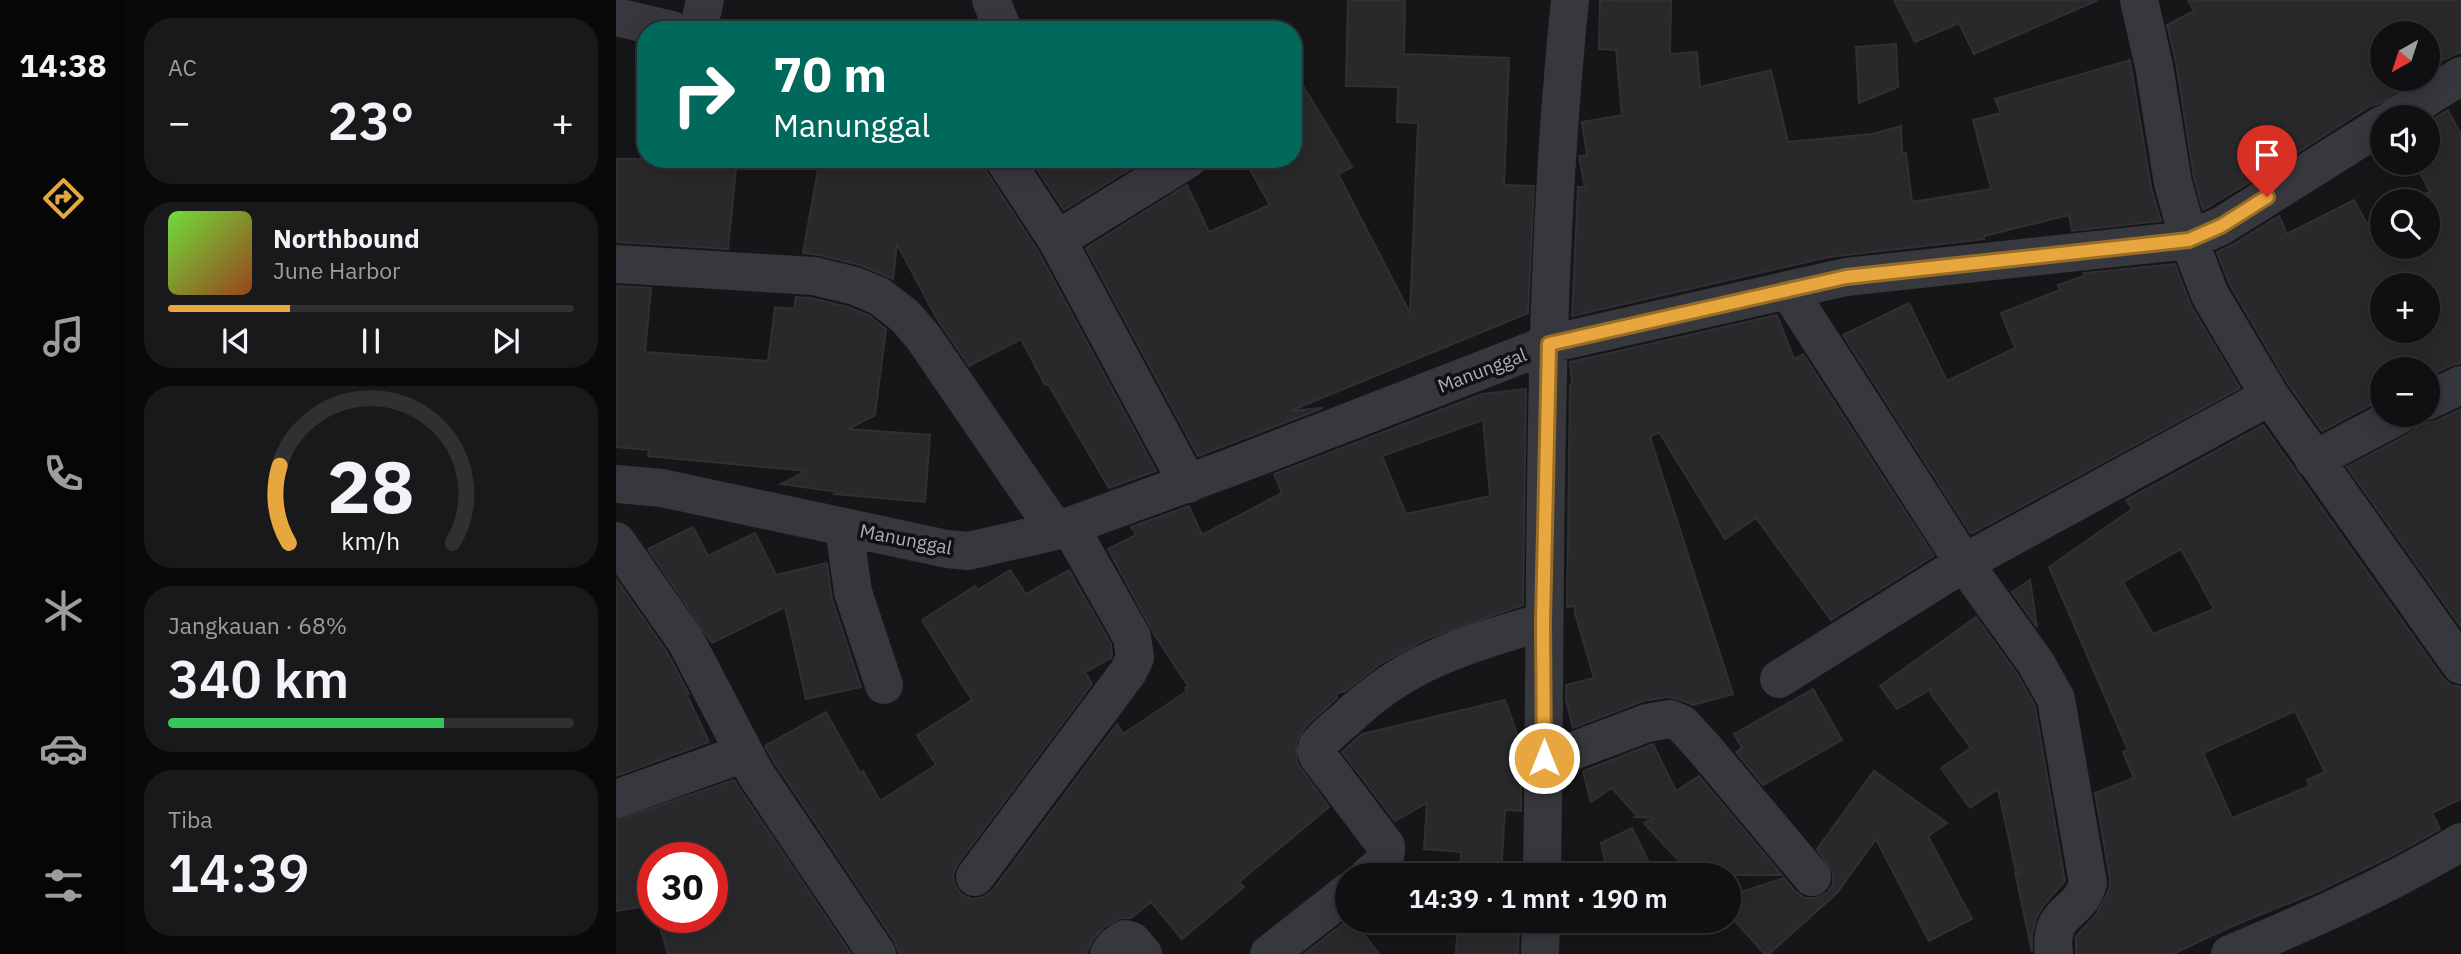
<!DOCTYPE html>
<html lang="id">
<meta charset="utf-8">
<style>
:root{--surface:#101012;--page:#19191b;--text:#f1f3f6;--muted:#9c9d9f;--line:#303032;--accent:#e8a73e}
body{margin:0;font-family:"IBM Plex Sans",sans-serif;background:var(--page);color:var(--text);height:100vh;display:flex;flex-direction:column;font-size:26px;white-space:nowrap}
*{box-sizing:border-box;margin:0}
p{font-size:23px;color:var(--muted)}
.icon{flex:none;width:38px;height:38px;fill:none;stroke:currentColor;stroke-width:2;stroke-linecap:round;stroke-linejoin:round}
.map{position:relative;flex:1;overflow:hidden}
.drawer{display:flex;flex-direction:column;gap:18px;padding:18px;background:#09090a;width:490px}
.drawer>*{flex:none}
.guide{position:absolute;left:21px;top:21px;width:665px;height:147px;border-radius:28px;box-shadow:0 4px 18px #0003,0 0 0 2px var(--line);background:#00695c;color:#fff;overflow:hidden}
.needle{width:46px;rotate:219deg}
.fabs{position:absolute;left:1754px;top:21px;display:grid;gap:14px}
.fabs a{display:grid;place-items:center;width:70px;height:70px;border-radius:50%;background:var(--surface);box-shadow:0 4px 18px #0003,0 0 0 2px var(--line);font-size:35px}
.speed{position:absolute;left:21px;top:842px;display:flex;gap:14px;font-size:35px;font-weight:700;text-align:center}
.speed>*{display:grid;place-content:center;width:91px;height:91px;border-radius:50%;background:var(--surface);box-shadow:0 4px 18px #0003,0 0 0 2px var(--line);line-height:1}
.speed .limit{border:10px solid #d22;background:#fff;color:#111}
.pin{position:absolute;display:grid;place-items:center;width:60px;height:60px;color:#fff;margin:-72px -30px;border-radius:50% 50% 50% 0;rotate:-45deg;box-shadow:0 0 7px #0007}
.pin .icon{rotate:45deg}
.me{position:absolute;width:77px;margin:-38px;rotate:0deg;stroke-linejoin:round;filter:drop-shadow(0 0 5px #0008)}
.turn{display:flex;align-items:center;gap:24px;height:147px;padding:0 21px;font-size:32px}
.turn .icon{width:91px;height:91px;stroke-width:2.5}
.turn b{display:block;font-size:49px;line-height:60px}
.big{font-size:52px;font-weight:600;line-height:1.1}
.drawer .widget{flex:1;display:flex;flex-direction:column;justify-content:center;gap:10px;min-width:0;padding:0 24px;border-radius:28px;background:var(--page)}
.drawer .dial{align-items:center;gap:0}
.dial svg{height:182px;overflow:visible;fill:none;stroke:var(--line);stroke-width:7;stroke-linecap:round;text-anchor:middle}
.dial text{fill:var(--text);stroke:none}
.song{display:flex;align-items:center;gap:21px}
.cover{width:84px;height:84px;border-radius:10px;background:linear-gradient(135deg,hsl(100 70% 55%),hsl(20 70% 35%))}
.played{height:7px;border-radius:4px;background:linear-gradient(90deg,var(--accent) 30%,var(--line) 30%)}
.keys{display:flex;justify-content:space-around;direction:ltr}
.heat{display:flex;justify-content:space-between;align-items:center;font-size:38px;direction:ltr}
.charge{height:10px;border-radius:5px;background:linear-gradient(90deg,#34c759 68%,var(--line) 0)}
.trip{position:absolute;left:719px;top:863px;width:406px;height:70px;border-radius:35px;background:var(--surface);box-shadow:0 4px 18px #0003,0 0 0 2px var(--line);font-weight:600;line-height:70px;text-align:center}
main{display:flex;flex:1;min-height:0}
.tab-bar{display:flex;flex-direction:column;width:126px;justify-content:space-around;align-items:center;background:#060607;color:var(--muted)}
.tab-bar .icon{width:49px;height:49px}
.tab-bar .selected{color:var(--accent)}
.tab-bar b{font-size:32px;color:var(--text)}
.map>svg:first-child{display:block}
.building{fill:#29292c;stroke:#303034;stroke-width:2;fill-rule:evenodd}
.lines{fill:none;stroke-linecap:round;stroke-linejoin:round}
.minor{stroke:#37383d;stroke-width:38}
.route-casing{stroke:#976d28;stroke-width:18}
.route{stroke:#e8a73e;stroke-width:12}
.labels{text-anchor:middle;stroke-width:7;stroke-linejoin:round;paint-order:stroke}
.street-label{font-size:19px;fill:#a9aeb7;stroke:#111113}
</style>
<main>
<nav class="tab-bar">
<b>14:38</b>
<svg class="icon selected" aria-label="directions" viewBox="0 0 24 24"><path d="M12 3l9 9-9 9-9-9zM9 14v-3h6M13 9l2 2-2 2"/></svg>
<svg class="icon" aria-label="music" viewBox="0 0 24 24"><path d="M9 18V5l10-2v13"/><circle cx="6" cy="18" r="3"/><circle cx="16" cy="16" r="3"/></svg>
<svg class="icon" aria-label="phone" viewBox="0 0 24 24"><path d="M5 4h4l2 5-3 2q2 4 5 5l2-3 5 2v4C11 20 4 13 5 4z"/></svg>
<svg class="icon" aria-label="climate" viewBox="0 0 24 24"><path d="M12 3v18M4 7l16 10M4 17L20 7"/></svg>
<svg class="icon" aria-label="car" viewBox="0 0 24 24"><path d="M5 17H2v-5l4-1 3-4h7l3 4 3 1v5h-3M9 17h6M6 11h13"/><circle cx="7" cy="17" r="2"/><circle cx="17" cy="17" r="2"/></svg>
<svg class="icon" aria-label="filters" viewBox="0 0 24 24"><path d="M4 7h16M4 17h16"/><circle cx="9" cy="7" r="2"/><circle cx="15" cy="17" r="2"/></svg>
</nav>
<section class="drawer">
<div class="widget"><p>AC</p>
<div class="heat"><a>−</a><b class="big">23°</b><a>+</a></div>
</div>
<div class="widget">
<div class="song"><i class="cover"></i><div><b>Northbound</b><p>June Harbor</p></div></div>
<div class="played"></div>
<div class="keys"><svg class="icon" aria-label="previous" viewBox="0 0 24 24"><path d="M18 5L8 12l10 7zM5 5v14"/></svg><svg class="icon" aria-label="pause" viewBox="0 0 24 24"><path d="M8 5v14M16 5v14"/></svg><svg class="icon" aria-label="next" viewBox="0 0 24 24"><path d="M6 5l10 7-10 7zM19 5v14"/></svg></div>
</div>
<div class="widget dial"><svg viewBox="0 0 100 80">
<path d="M14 69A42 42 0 1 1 86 69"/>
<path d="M14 69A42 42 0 0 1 10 35" stroke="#e8a73e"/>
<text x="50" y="56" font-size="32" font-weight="700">28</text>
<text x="50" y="72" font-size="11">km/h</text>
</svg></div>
<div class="widget"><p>Jangkauan · 68%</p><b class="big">340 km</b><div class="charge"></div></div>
<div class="widget"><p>Tiba</p><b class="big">14:39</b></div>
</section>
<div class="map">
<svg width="1845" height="954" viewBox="0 0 1845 954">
<rect width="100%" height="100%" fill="#161618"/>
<path class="building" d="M732,0H789L788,54L893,58L888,185L918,186L912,313L674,411L707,408L582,456L470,248L571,185L593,232L654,205L628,159H677V69L736,167L722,174L794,313L802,123L781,122L782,87L730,86Z
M984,0L1055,1L1054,54L1081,52L1084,87L1155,70L1172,142L1256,134L1285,126L1286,153H1290L1296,202L1375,189L1357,120L1385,113L1379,99L1514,60L1535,187L1545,221L1456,231L1453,215L1368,236V239L1213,257L956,316L962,187H969L963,156L971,155L966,122L1006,115L1000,50L983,49Z
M1278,0H1482L1358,54L1343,23L1299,42Z
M1572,0H1845V52L1811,67V33H1766V79H1799L1762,104L1754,106L1679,154L1642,171L1644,176L1587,210L1578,178L1560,62L1551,25L1578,11Z
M1280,44L1282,87L1243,103L1240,47Z
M1832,110L1845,135V363L1836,365L1811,377V369H1766V399L1706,431L1672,384L1614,285L1601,252L1616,245L1663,216L1671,234L1738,200L1751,224L1766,216V247H1811V201H1795L1814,192L1799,163H1811V123ZM1766,285H1811V331H1766Z
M0,159H121L112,249L0,242Z
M204,159H366L370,171L422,251L540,471L493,488L432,384L429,385L405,339L353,366L321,319L281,244L277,279L244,265L203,255L187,253Z
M414,159H530L448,210Z
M1559,264L1575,306L1624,388L1355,534L1227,335L1293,303L1331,381L1399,348L1385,313L1444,290L1442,285L1468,276L1467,273Z
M0,286L35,288L29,352L152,361L159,307L178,309L180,297L195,298L232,307L252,315L270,329L259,415L232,429L314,435L309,502L219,494L223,492L165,484L191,471L32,456L33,450L0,447Z
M1161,315L1178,359L1187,354L1318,556L1215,620L1140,518L1109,539L1043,432L1034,437L1117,694L1077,705L1062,699L1051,697L1027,701L957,728L950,700V685L978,678L959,613V606L951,607L954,385H956L954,362Z
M910,389L907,605L812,638L764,664L729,691L720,694L721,698L689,727L680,743L681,763L713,807L623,882L628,887L566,939L535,902L515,918H505L488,927L476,941L470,954H283L279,942L158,762L149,746L210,712L244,773L247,771L264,801L320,765L301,735L356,700L306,620L359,586L362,590L394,570L410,594L453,570L495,644L496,654L495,658L469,672L476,684L341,865L337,875L339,885L345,894L356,899L368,897L377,890L501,724L507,734L571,691L569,688L572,686L538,634L492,549L520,535L515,527L573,506L586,535L666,493L658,474L866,394ZM867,420L874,496L790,514L766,456Z
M1845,409V627L1731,467L1793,434L1801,427L1803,421L1810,423L1820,421Z
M1647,425L1827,678L1835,685L1845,687V799L1816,813L1824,829L1779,854L1703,891L1614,927L1557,954H1460V936L1480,915L1493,890L1494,879L1479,793L1518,778L1507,752L1512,750L1433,567L1516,509L1510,500ZM1565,549L1598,609L1537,634L1507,582ZM1679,711L1709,772L1691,780L1694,786L1616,818L1587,753Z
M77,527L92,556L139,533L160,575L211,563L216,599L245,687L190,699L169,607L96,643L32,549Z
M0,579L51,652L73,694L71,695L93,742L0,776Z
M1414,580L1421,627L1396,592Z
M1360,617L1402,675L1419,706L1449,881L1427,906L1420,918L1416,935V952L1399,872L1404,875L1399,867L1382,789L1354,808L1325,768L1355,748L1314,693L1317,688L1281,709L1264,686Z
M1197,689L1226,740L1147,785L1120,752L1126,748L1118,734Z
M889,700L906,747L905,811L889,810L885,875H844L845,852L808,849L811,803L779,821L726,752L746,734Z
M1037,744L1060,791L1083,776L1166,875H1076L1028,823L1039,818L1019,817L1021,816L996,788L975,802L967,771Z
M1258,771L1331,823L1312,836L1356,919L1313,941L1260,839L1221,893L1153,954H1149L1113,915V896L1168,878L1179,891L1189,898H1200L1211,893L1217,884V873L1201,849Z
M118,780L121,785L235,954H52L41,917H96V858H37V905L0,911V820Z
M1016,828L1039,875H992L985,843Z
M732,920H737L763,954H688Z
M842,920H903L902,954H840Z"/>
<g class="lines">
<path class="minor" d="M375,0L387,30
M1523,0L1538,66L1557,183L1573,240L1594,295L1654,396L1845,665
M0,17L56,30
M82,30L89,0
M1779,117L1845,76
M388,159L441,240L572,484
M441,240L572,159
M0,264L198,276L239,286L263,296L289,316L307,337L440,531
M1172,290L1348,563L1654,396
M1811,401L1845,385
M1698,460L1783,415
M0,484L46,488L331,549L352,551L440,531L613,468L933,344L1230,277L1573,240L1605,226L1766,125
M228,527L237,592L268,685
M0,541L70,641L139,773L261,954
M1163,679L1348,563L1420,663L1440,699L1472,883C1463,917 1432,908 1438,954
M928,758L957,751L1031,723L1054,719L1066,724L1088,748L1196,877
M0,799L128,753
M753,875C765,866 771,860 770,846L702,756L700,750L702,745C710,736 720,727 730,719C790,661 849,645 927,622
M926,875C931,583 924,291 954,0
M359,877L512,672L519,658L516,637L454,527
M493,954L500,945L509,939L516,941L527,954
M653,954L732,892
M924,954L925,920
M1614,954C1693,921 1772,886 1845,842"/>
</g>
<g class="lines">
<g class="route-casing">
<path id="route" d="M928,758L927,622L933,344L1230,277L1573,240L1605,226L1651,197"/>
</g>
<use href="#route" class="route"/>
</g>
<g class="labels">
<g class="street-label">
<text transform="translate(866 370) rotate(-21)" y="7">Manunggal</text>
<text transform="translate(290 539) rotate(11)" y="7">Manunggal</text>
</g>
</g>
</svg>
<div class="fabs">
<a><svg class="needle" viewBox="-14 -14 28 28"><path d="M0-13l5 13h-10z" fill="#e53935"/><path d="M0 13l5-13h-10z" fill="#9c9d9f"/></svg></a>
<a><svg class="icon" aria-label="sound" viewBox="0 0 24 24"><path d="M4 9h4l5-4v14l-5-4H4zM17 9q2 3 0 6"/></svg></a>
<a><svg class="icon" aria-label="search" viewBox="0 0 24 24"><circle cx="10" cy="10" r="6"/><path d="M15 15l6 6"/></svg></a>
<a>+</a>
<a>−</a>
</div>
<div class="speed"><div class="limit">30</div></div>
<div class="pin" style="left:1651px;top:197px;background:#d93025"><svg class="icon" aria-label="arrive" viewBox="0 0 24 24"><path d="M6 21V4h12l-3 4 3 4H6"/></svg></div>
<svg class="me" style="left:928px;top:758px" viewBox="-20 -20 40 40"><circle r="17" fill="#e8a73e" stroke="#fff" stroke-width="3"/><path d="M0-11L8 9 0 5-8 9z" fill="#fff"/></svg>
<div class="trip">14:39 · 1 mnt · 190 m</div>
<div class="guide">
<div class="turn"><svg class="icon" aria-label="right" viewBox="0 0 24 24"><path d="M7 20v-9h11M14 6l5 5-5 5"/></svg><div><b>70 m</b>Manunggal</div></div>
</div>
</div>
</main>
